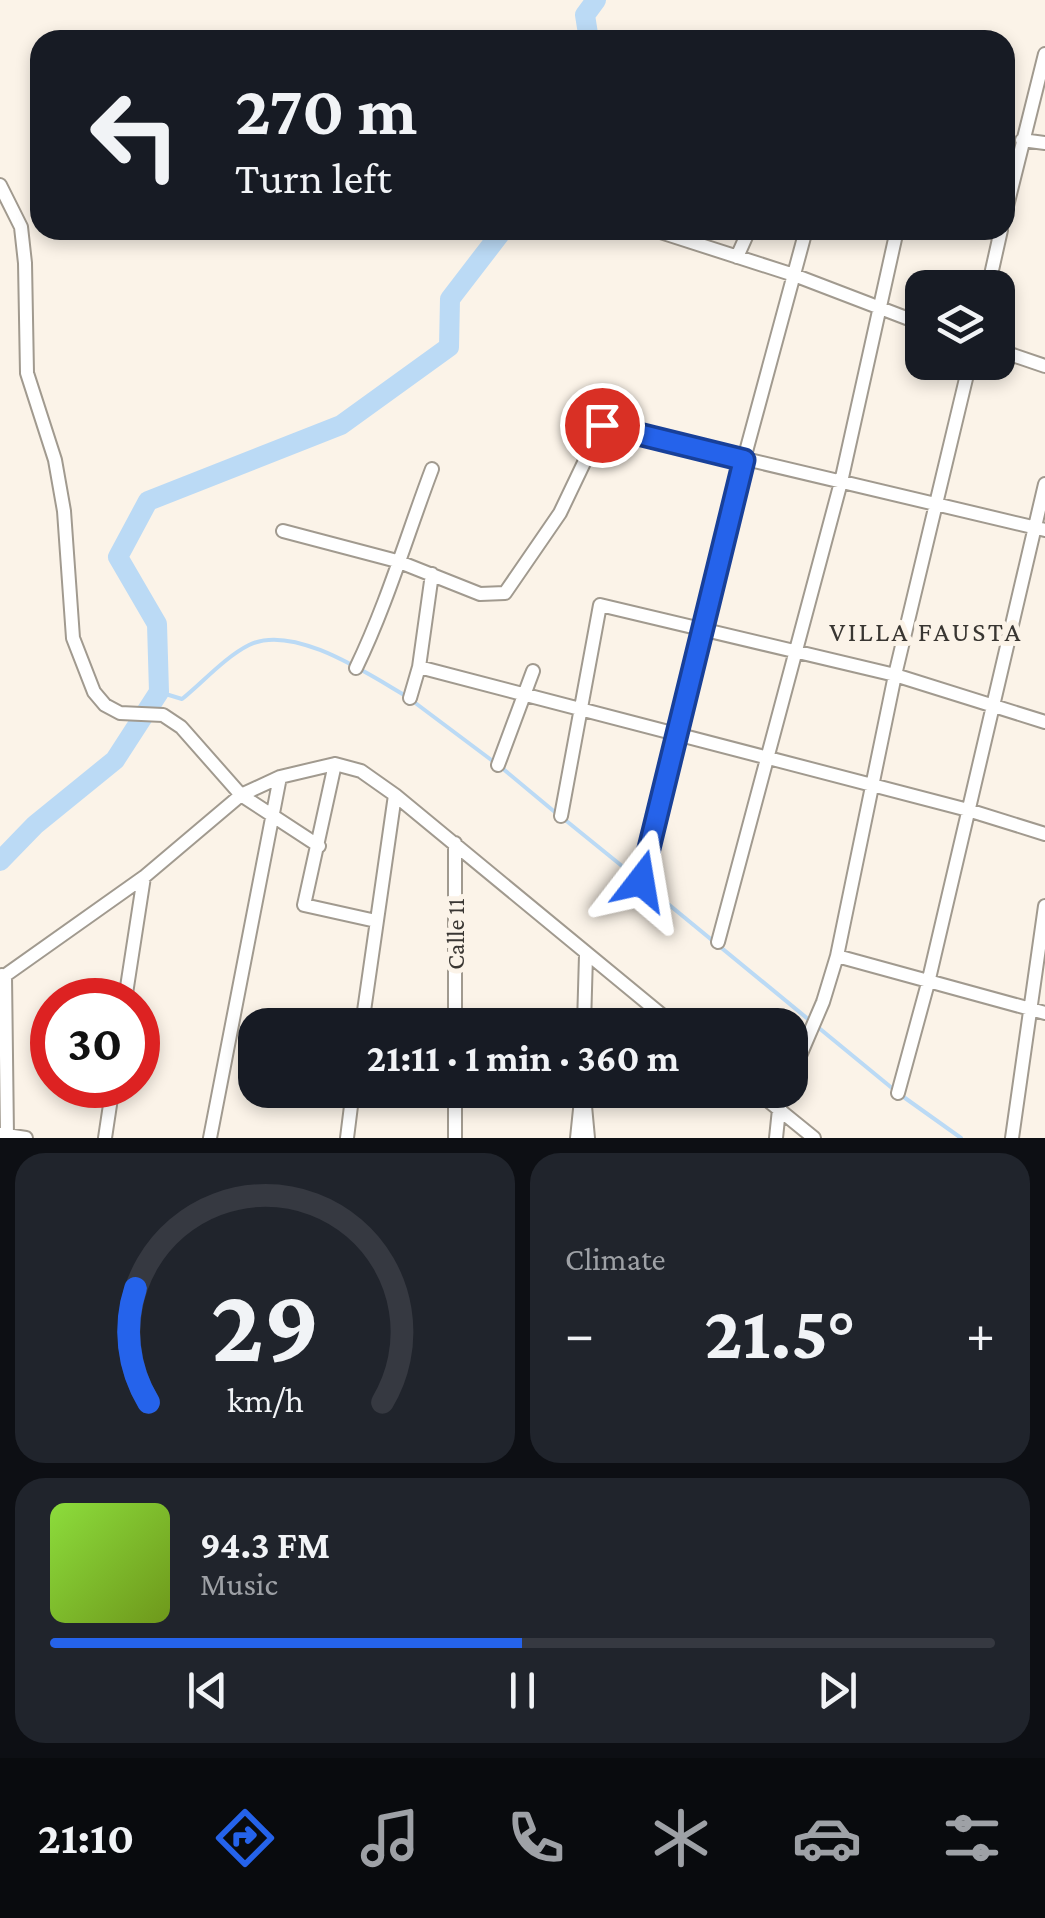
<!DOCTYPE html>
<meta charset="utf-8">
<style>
:root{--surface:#171b24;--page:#20242c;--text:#f1f3f6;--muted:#9ea1a6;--line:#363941;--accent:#2563eb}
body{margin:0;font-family:"Crimson Pro",serif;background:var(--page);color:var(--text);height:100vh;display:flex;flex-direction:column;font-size:38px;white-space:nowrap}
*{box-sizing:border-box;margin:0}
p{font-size:32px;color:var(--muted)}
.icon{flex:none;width:55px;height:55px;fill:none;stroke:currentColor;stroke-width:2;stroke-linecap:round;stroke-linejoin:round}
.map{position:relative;height:1138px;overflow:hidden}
.side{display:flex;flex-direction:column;gap:15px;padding:15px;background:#0d0f14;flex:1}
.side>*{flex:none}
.banner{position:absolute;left:30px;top:30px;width:985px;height:210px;border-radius:30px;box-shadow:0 5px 15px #0003;background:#171b24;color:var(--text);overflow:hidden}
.buttons{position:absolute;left:905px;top:270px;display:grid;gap:20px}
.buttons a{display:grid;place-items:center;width:110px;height:110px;border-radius:20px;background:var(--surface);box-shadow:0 5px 15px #0003;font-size:50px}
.speed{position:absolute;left:30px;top:978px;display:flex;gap:20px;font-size:50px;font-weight:700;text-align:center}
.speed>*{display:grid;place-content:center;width:130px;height:130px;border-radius:50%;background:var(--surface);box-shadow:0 5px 15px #0003;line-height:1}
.speed .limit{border:15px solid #d22;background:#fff;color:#111}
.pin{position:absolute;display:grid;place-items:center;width:85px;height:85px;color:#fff;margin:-42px;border:5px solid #fff;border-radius:50%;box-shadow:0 2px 10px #0007}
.me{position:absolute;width:110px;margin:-55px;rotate:14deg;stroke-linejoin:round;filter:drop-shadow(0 0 8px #0008)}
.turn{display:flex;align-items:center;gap:35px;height:210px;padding:0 40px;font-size:45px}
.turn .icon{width:130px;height:130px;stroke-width:2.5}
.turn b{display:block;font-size:70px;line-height:85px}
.big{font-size:75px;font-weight:700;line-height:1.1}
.side .card{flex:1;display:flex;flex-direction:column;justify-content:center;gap:15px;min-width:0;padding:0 35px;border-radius:30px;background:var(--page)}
.side .dial{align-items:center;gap:0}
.dial svg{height:260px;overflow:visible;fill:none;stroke:var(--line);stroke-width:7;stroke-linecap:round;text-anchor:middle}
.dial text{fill:var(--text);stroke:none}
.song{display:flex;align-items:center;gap:30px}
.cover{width:120px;height:120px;border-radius:15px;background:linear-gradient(135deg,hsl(90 70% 55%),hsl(80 70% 35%))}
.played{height:10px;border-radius:5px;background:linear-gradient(90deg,var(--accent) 50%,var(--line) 50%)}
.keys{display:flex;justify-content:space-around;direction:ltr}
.heat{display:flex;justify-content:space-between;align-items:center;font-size:55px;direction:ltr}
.side .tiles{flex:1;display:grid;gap:15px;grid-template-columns:1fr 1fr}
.card:last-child{grid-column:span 2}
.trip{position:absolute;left:238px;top:1008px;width:570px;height:100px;border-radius:30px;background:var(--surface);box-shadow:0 5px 15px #0003;font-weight:700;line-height:100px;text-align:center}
.tabs{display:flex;height:160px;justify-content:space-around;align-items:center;background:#090b0e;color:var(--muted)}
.tabs .icon{width:70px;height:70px}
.tabs .selected{color:var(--accent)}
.tabs b{font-size:45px;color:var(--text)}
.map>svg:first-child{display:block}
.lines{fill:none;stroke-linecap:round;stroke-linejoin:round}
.stream{stroke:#bbdaf5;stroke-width:4}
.river{stroke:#bbdaf5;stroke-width:20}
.minor-casing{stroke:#a19a8f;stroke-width:16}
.minor{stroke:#fff;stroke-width:12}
.route-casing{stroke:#184099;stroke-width:25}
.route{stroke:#2563eb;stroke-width:18}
.labels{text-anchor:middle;stroke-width:10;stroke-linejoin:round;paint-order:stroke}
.street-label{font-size:25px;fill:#393632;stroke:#fbf3e8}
.neighbourhood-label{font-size:28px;letter-spacing:2.5px;fill:#393632;stroke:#fbf3e8}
</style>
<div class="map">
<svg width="1045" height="1138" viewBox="0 0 1045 1138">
<rect width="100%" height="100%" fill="#fbf3e8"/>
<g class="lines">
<path class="stream" d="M159,692L182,699C202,683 225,657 249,645C293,623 368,674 406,696
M414,702L494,762
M502,768L556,813
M564,819L638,879
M645,885L898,1093L961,1138"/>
<path class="river" d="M589,40L585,15L596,0
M0,861L35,825L115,760L159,692L157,624L118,557L148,501L341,425L449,347L450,299L503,230"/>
<g class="minor-casing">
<path id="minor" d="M1022,140L1045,143
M0,185L21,227L25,263L27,373L55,460L64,511L73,638L94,692L105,705L120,713L163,715L181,727L241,795L319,846
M1005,214L1045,54
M654,230L794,275L922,324
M737,257L749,230
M988,288L1001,230
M998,350L1045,366
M283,531L397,561L480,594L505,593L560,513L602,425L1045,530
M419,667L432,574
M356,668C387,604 407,535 432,469
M410,698L419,667L968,810L1045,834
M335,764L304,905L376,921
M498,765L533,671
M561,816L600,605L895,675L1045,722
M641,881L744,459L806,230
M718,942L841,482L897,230
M837,956L1045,1013
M2,975L5,976L7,1135
M0,979L144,877L241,795L280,777L335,764L361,771L395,795L674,1025
M125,1000L144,877
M362,1025L395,795
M455,1025V843
M584,1025L586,955
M790,1079L823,1002L837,956L895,675L970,362
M755,1090L814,1138
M898,1093L928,983L1045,484
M585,1106L588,1138
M0,1134L26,1138
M105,1138L113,1085
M210,1138L280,777
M347,1138L353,1090
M455,1138V1090
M577,1138L582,1090
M776,1138L779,1109L786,1090
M1012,1138L1045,906"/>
</g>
<use href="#minor" class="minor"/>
</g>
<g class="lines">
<g class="route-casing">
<path id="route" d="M602,425L744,460L641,881"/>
</g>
<use href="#route" class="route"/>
</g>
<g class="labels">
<g class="street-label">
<text transform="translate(455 934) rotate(-90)" y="9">Calle 11</text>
</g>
<g class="neighbourhood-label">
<text x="926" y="641">VILLA FAUSTA</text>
</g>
</g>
</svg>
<div class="buttons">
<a><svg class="icon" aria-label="layers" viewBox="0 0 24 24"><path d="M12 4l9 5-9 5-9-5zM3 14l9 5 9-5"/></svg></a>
</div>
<div class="speed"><div class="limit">30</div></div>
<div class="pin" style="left:602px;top:425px;background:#d93025"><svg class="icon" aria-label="arrive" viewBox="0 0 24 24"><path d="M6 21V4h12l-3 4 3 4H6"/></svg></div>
<svg class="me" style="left:641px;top:881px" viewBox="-20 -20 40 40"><path d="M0-17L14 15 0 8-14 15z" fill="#2563eb" stroke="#fff" stroke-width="4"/></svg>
<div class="trip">21:11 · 1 min · 360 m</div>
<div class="banner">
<div class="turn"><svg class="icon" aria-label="left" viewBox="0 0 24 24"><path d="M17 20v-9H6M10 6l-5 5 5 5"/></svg><div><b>270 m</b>Turn left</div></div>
</div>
</div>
<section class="side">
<div class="tiles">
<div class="card dial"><svg viewBox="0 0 100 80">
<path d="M14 69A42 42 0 1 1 86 69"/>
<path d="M14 69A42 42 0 0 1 10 34" stroke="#2563eb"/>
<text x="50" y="56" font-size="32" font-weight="700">29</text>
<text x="50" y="72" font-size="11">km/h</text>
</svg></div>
<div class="card"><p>Climate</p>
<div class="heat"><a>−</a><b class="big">21.5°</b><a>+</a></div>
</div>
<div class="card">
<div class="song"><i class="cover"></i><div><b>94.3 FM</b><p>Music</p></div></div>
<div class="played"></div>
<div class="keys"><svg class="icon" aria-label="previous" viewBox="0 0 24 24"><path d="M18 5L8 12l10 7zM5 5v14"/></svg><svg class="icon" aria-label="pause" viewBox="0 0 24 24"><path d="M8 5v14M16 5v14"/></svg><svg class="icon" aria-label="next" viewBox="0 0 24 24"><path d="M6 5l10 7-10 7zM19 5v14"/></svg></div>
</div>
</div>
</section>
<nav class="tabs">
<b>21:10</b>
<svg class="icon selected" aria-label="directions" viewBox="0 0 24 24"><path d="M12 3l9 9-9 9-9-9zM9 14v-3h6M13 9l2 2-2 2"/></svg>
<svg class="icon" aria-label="music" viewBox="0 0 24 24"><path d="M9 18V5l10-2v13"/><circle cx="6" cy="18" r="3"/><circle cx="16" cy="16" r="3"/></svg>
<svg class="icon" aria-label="phone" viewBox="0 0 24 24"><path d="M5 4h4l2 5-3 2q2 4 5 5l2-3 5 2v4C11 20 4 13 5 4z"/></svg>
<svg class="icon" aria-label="climate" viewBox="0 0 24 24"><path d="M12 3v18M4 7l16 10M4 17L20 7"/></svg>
<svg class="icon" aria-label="car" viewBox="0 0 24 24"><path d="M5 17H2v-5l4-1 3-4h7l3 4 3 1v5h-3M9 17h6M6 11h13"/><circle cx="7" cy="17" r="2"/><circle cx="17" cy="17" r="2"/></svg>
<svg class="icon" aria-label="filters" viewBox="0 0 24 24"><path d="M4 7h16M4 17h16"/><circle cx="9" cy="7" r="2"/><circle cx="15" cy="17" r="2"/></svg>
</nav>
